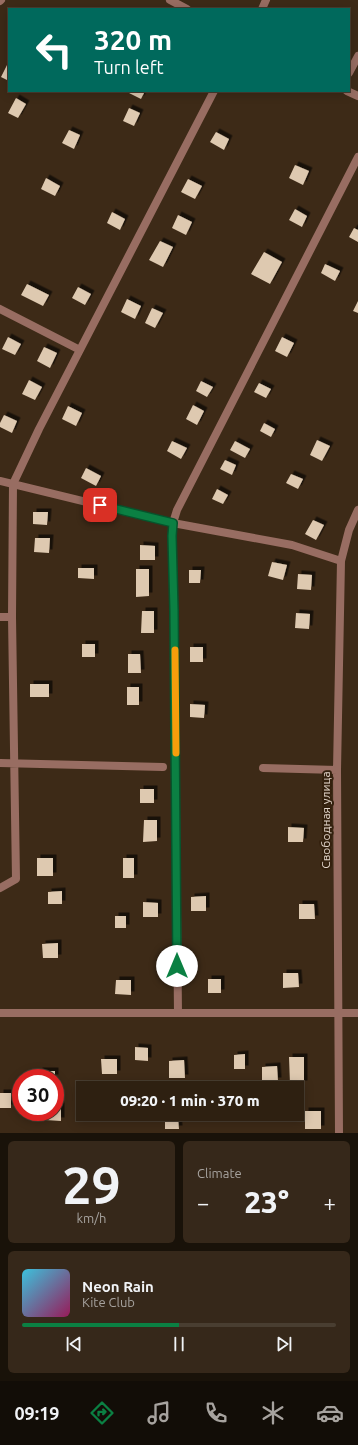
<!DOCTYPE html>
<meta charset="utf-8">
<style>
:root{--surface:#2e2011;--page:#36281a;--text:#f1f3f6;--muted:#a7a39f;--line:#493e31;--accent:#0b8043}
body{margin:0;font-family:Ubuntu,sans-serif;background:var(--page);color:var(--text);height:100vh;display:flex;flex-direction:column;font-size:15px;white-space:nowrap}
*{box-sizing:border-box;margin:0}
p{font-size:13px;color:var(--muted)}
.icon{flex:none;width:22px;height:22px;fill:none;stroke:currentColor;stroke-width:2;stroke-linecap:round;stroke-linejoin:round}
.map{position:relative;height:1133px;overflow:hidden}
.panel{display:flex;flex-direction:column;gap:8px;padding:8px;background:#191209;flex:1}
.panel>*{flex:none}
.top-card{position:absolute;left:8px;top:8px;width:342px;height:84px;border-radius:0px;box-shadow:0 2px 10px #0003,0 0 0 1px var(--line);background:#00695c;color:#fff;overflow:hidden}
.speed{position:absolute;left:12px;top:1069px;display:flex;gap:8px;font-size:20px;font-weight:700;text-align:center}
.speed>*{display:grid;place-content:center;width:52px;height:52px;border-radius:50%;background:var(--surface);box-shadow:0 2px 10px #0003,0 0 0 1px var(--line);line-height:1}
.speed .limit{border:6px solid #d22;background:#fff;color:#111}
.pin{position:absolute;display:grid;place-items:center;width:34px;height:34px;color:#fff;margin:-17px;border-radius:8px;box-shadow:0 2px 6px #0006}
.me{position:absolute;width:44px;margin:-22px;rotate:0deg;stroke-linejoin:round;filter:drop-shadow(0 0 3px #0008)}
.turn{display:flex;align-items:center;gap:14px;height:84px;padding:0 20px;font-size:18px}
.turn .icon{width:52px;height:52px;stroke-width:2.5}
.turn b{display:block;font-size:28px;line-height:34px}
.big{font-size:30px;font-weight:800;line-height:1.1}
.panel .widget{flex:1;display:flex;flex-direction:column;justify-content:center;gap:6px;min-width:0;padding:0 14px;border-radius:6px;background:var(--page)}
.panel .dial{align-items:center;gap:0}
.dial b{font-size:52px;line-height:1}
.song{display:flex;align-items:center;gap:12px}
.cover{width:48px;height:48px;border-radius:6px;background:linear-gradient(135deg,hsl(190 70% 55%),hsl(330 70% 35%))}
.played{height:4px;border-radius:2px;background:linear-gradient(90deg,var(--accent) 50%,var(--line) 50%)}
.keys{display:flex;justify-content:space-around;direction:ltr}
.heat{display:flex;justify-content:space-between;align-items:center;font-size:22px;direction:ltr}
.panel .tiles{flex:1;display:grid;gap:8px;grid-template-columns:1fr 1fr}
.widget:last-child{grid-column:span 2}
.trip{position:absolute;left:76px;top:1081px;width:228px;height:40px;border-radius:0px;background:var(--surface);box-shadow:0 2px 10px #0003,0 0 0 1px var(--line);font-weight:800;line-height:40px;text-align:center}
.tab-bar{display:flex;height:64px;justify-content:space-around;align-items:center;background:#120d07;color:var(--muted)}
.tab-bar .icon{width:28px;height:28px}
.tab-bar .current{color:var(--accent)}
.tab-bar b{font-size:18px;color:var(--text)}
.map>svg:first-child{display:block}
.building{fill:#dec9b0;filter:url(#shadow)}
.lines{fill:none;stroke-linecap:round;stroke-linejoin:round}
.minor{stroke:#986d62;stroke-width:8}
.route-casing{stroke:#07532c;stroke-width:10}
.route{stroke:#0b8043;stroke-width:7}
.slow{stroke:#f59e0b;stroke-width:7}
.labels{text-anchor:middle;stroke-width:4;stroke-linejoin:round;paint-order:stroke}
.street-label{font-size:12px;fill:#e2d5ca;stroke:#33200d}
</style>
<div class="map">
<svg width="358" height="1133" viewBox="0 0 358 1133">
<defs>
<filter id="shadow"><feDropShadow dx="3.5" dy="-3.5" stdDeviation="0" flood-color="#0009"/></filter>
</defs>
<rect width="100%" height="100%" fill="#3d2a17"/>
<path class="building" d="M7,65L9,66V81L1,77Z
M130,91H145L141,99L129,93Z
M16,98L26,104L18,118L8,113Z
M129,108L140,113L134,126L123,121Z
M69,130L80,135L74,149L62,143Z
M216,132L229,139L224,150L210,142Z
M295,165L309,171L303,185L289,178Z
M46,178L60,186L55,196L41,189Z
M188,179L202,186L195,199L181,192Z
M295,209L307,216L302,227L289,220Z
M112,212L125,219L120,230L107,223Z
M178,215L192,222L186,235L172,228Z
M354,228L358,230V242L349,237Z
M160,241L173,247L163,267L149,260Z
M264,252L282,262L270,284L251,274Z
M325,264L340,271L335,281L321,273Z
M27,284L49,295L43,306L21,295Z
M78,287L91,294L85,305L72,298Z
M127,299L141,306L135,319L121,312Z
M358,301V313L353,311Z
M152,308L163,313L155,328L145,323Z
M8,337L21,344L15,355L2,349Z
M282,337L294,343L287,357L275,351Z
M44,347L57,353L50,368L37,361Z
M29,380L42,387L35,400L22,394Z
M201,381L213,387L207,397L196,391Z
M259,383L271,389L266,398L254,392Z
M193,405L204,411L197,425L186,419Z
M68,406L82,413L76,426L62,419Z
M4,415L17,421L12,433L0,427V423Z
M264,423L275,429L271,437L260,431Z
M317,440L330,446L322,461L310,455Z
M172,441L187,448L181,459L167,451Z
M235,441L250,449L245,458L230,450Z
M225,460L236,465L232,475L220,469Z
M86,468L101,476L96,486L81,478Z
M291,474L303,479L298,489L286,483Z
M217,489L228,495L223,504L212,499Z
M33,512H48L47,525L33,524Z
M313,520L324,525L316,540L305,534Z
M35,538H50L49,553L34,552Z
M140,545L155,546V560H140Z
M272,562L287,565L283,580L268,576Z
M78,568H94V579L78,578Z
M136,569H149V596L136,597Z
M189,570H201L200,583H189Z
M298,574L312,575L311,590L297,589Z
M142,611H154V633H141Z
M296,613L310,614L309,629L295,628Z
M82,644H95V657H82Z
M190,647H203V662H190Z
M128,654H140L141,673H128Z
M30,684H49V697H30Z
M127,687H139V705H127Z
M190,704L205,705L204,718L190,717Z
M140,789H154V803H140Z
M144,820H157V841L143,842Z
M288,827L304,828L303,842H288Z
M37,858H53V876H37Z
M123,858H134V878H123Z
M62,891V904H48V892Z
M206,896V911H191V897Z
M143,902L158,903V917H143Z
M299,904H314L315,919H299Z
M115,916H126V928H115Z
M58,943V958H43L42,944Z
M283,973H298L299,987L283,988Z
M208,979H221V993H208Z
M116,980H131V995L115,994Z
M135,1047L148,1048V1061L135,1060Z
M245,1054V1069H234V1055Z
M289,1057H304V1084H290Z
M101,1059H117V1074H102Z
M184,1060L185,1078H169V1061Z
M277,1066L278,1081H262V1067Z
M39,1071H55V1078H39Z
M0,1093H11V1108H0Z
M55,1106H61V1121L45,1120V1112H55Z
M305,1111H321V1129H305Z
M138,1114H153V1119L138,1120Z
M241,1114H257V1117L242,1118Z
M165,1118H178L179,1129H165Z"/>
<g class="lines">
<path class="minor" d="M170,0L187,9
M0,1L1,0
M262,9L266,0
M349,73L358,56
M347,91L358,96
M0,309L80,350
M0,481L173,523L292,545L341,561
M0,617H12
M0,763L163,767
M263,768L337,770
M0,888L16,879L12,617L13,484L39,429L214,91
M0,1013H358
M178,1013L174,610L172,536L173,523L177,510L358,157
M339,1133L337,770L341,561L349,530L358,510"/>
</g>
<g class="lines">
<g class="route-casing">
<path id="route" d="M100,505L173,523L172,536L174,610L177,966"/>
</g>
<use href="#route" class="route"/>
<path class="slow" d="M175,650L176,753"/>
</g>
<g class="labels">
<g class="street-label">
<text transform="translate(326 820) rotate(-90)" y="4">Свободная улица</text>
</g>
</g>
</svg>
<div class="speed"><div class="limit">30</div></div>
<div class="pin" style="left:100px;top:505px;background:#d93025"><svg class="icon" aria-label="arrive" viewBox="0 0 24 24"><path d="M6 21V4h12l-3 4 3 4H6"/></svg></div>
<svg class="me" style="left:177px;top:966px" viewBox="-20 -20 40 40"><circle r="19" fill="#fff"/><path d="M0-13L10 11 0 6-10 11z" fill="#0b8043"/></svg>
<div class="trip">09:20 · 1 min · 370 m</div>
<div class="top-card">
<div class="turn"><svg class="icon" aria-label="left" viewBox="0 0 24 24"><path d="M17 20v-9H6M10 6l-5 5 5 5"/></svg><div><b>320 m</b>Turn left</div></div>
</div>
</div>
<section class="panel">
<div class="tiles">
<div class="widget dial"><b>29</b><p>km/h</p></div>
<div class="widget"><p>Climate</p>
<div class="heat"><a>−</a><b class="big">23°</b><a>+</a></div>
</div>
<div class="widget">
<div class="song"><i class="cover"></i><div><b>Neon Rain</b><p>Kite Club</p></div></div>
<div class="played"></div>
<div class="keys"><svg class="icon" aria-label="previous" viewBox="0 0 24 24"><path d="M18 5L8 12l10 7zM5 5v14"/></svg><svg class="icon" aria-label="pause" viewBox="0 0 24 24"><path d="M8 5v14M16 5v14"/></svg><svg class="icon" aria-label="next" viewBox="0 0 24 24"><path d="M6 5l10 7-10 7zM19 5v14"/></svg></div>
</div>
</div>
</section>
<nav class="tab-bar">
<b>09:19</b>
<svg class="icon current" aria-label="directions" viewBox="0 0 24 24"><path d="M12 3l9 9-9 9-9-9zM9 14v-3h6M13 9l2 2-2 2"/></svg>
<svg class="icon" aria-label="music" viewBox="0 0 24 24"><path d="M9 18V5l10-2v13"/><circle cx="6" cy="18" r="3"/><circle cx="16" cy="16" r="3"/></svg>
<svg class="icon" aria-label="phone" viewBox="0 0 24 24"><path d="M5 4h4l2 5-3 2q2 4 5 5l2-3 5 2v4C11 20 4 13 5 4z"/></svg>
<svg class="icon" aria-label="climate" viewBox="0 0 24 24"><path d="M12 3v18M4 7l16 10M4 17L20 7"/></svg>
<svg class="icon" aria-label="car" viewBox="0 0 24 24"><path d="M5 17H2v-5l4-1 3-4h7l3 4 3 1v5h-3M9 17h6M6 11h13"/><circle cx="7" cy="17" r="2"/><circle cx="17" cy="17" r="2"/></svg>
</nav>
